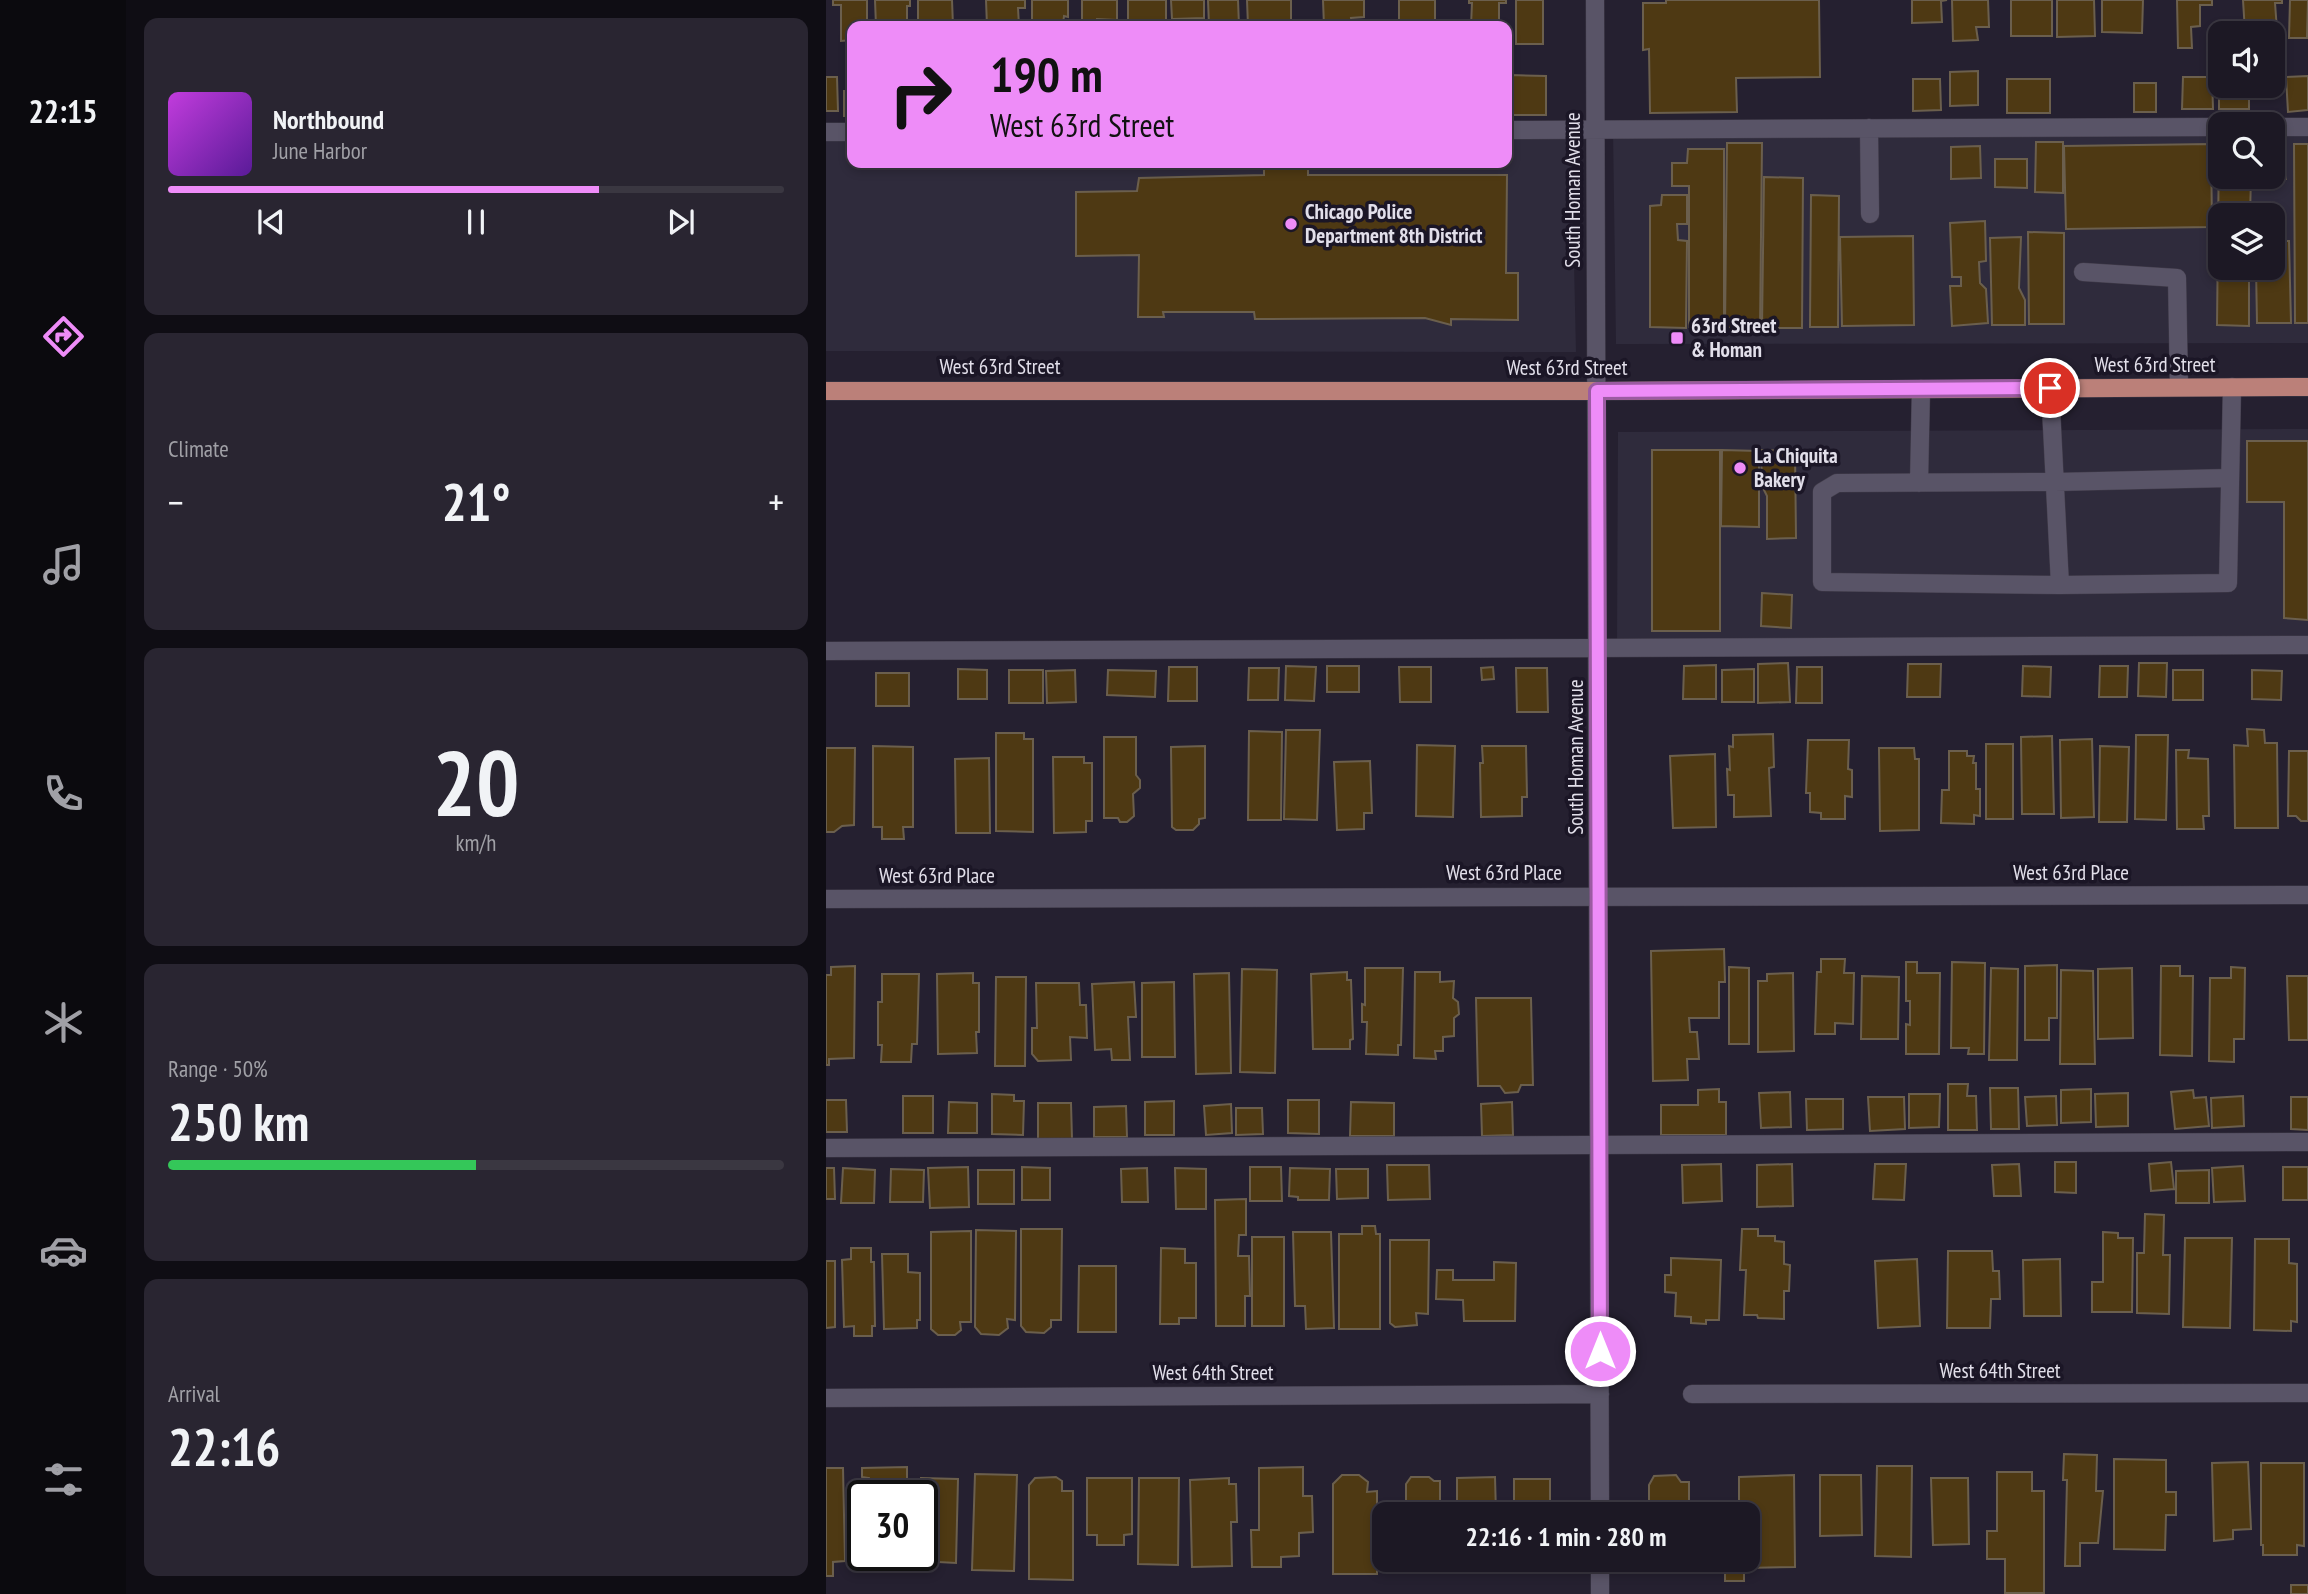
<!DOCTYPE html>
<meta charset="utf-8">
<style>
:root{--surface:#1c1824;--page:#292531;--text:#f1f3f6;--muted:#a0a0a6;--line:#3a3741;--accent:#ee8cf8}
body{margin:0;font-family:"PT Sans Narrow",sans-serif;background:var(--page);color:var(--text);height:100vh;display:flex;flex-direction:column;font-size:26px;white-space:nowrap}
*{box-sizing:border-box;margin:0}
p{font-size:23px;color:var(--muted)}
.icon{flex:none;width:38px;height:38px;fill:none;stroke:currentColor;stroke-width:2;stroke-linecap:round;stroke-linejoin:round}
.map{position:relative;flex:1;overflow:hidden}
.drawer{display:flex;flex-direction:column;gap:18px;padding:18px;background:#0f0d14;width:700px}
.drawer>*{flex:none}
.hud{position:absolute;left:21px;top:21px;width:665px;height:147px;border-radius:14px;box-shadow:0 4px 10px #0003,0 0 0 2px var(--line);background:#ee8cf8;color:#111;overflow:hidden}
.tools{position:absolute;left:1382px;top:21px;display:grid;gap:14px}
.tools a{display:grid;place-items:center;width:77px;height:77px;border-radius:14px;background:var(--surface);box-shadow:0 4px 10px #0003,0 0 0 2px var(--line);font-size:35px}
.speed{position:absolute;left:21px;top:1480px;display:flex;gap:14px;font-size:35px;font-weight:700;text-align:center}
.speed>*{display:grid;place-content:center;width:91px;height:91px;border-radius:50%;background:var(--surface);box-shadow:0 4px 10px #0003,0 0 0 2px var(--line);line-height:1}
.speed .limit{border:4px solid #111;border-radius:10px;background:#fff;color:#111}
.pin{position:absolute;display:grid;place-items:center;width:60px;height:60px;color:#fff;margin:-30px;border:4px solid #fff;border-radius:50%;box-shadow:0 2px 7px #0007}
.me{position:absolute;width:77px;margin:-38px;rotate:0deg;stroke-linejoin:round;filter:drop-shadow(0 0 5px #0008)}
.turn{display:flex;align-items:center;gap:24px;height:147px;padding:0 28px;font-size:32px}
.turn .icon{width:91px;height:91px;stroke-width:2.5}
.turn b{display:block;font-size:49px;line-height:60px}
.big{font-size:52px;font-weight:700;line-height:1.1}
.drawer .card{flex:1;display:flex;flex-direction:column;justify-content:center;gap:10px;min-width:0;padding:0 24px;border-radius:14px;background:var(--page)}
.drawer .dial{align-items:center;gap:0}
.dial b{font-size:91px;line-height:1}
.song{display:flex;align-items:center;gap:21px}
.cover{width:84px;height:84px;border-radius:10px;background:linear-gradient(135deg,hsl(290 70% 55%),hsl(270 70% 35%))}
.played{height:7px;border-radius:4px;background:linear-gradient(90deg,var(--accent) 70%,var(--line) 70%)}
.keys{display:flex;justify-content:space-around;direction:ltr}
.heat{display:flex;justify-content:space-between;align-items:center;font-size:38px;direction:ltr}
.charge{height:10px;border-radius:5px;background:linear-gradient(90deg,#34c759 50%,var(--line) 0)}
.trip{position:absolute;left:546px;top:1502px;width:388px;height:70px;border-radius:14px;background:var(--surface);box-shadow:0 4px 10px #0003,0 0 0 2px var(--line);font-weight:700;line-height:70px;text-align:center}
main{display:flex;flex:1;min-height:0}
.dock{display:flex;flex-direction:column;width:126px;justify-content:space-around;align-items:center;background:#0b0a0e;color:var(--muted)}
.dock .icon{width:49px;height:49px}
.dock .active{color:var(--accent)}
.dock b{font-size:32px;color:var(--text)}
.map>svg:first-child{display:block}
.commercial{fill:#2f2b3c;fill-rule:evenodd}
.building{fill:#4e3913;stroke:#6b5f4d;stroke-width:2}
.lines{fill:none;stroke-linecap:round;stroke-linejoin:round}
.minor-casing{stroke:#413c4a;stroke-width:19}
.major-casing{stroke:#413c4a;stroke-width:19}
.minor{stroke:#595467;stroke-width:18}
.major{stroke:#bb8079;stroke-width:18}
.route-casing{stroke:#9b5ba1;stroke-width:18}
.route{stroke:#ee8cf8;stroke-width:12}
.poi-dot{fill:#ee8cf8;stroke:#1b1626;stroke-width:2.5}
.labels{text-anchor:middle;stroke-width:7;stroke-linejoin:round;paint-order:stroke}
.street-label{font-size:21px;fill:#e2dfea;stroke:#1b1626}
.poi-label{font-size:21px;font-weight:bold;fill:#e2dfea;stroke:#1b1626;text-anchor:start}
</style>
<main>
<nav class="dock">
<b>22:15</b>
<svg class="icon active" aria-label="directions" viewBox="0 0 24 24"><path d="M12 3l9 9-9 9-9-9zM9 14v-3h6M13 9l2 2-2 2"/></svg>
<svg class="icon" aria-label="music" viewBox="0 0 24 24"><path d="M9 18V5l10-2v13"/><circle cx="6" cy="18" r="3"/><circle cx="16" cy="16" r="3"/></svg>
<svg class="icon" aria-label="phone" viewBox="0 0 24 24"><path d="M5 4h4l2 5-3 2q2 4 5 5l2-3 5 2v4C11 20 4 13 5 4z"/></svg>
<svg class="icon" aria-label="climate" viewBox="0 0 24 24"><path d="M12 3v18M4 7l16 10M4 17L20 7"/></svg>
<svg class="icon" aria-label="car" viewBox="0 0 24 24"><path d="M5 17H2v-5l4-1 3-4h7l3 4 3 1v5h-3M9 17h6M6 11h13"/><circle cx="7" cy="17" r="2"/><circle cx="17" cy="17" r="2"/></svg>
<svg class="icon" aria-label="filters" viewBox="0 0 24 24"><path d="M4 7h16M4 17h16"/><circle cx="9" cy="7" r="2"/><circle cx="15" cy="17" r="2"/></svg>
</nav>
<section class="drawer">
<div class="card">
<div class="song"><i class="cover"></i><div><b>Northbound</b><p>June Harbor</p></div></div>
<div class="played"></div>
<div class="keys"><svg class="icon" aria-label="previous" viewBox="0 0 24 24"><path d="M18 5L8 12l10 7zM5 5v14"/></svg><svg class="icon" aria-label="pause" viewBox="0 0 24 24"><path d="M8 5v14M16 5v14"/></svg><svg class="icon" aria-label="next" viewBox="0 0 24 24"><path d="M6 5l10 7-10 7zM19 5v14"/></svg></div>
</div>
<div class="card"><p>Climate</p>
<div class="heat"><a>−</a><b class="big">21°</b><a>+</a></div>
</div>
<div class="card dial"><b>20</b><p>km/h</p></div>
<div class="card"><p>Range · 50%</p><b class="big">250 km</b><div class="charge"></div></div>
<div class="card"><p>Arrival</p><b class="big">22:16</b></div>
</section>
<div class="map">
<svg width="1482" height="1594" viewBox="0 0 1482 1594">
<rect width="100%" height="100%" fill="#252030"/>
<path class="commercial" d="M1482,126V343L790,344L787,129L1395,127V177H1447V127ZM1395,215H1447V268H1395Z
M745,129L750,352L0,351V132H26V163H681V130Z
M1482,429V645L791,647L792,432Z"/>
<path class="building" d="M7,0H41V26H26V40L15,41V5H7Z
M49,0H84V6H81V26H50Z
M92,0H126L127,26H92Z
M160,0H199V8H192L193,26H161Z
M206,0H242V17L238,16L237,24L206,23Z
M256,0H291V20L271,19L270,26H256Z
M302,0H340V26H302Z
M345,0H378V18L346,19Z
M382,0H412L413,26H383Z
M421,0H465V25L422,26Z
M497,0H538V17L525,18L526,26H498Z
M573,0H609V26H573Z
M643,0H680V3H673V26H645L646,3H643Z
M690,0H717V44H690Z
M840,0H993L994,77L910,78L911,112L824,113L823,49L817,50V3H840Z
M1086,0H1121L1115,1L1116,22L1086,23Z
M1126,0H1162L1163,27H1150L1152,40L1127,41Z
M1185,0H1226V36H1185Z
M1231,0H1268L1269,36L1231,37Z
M1276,0H1317L1316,33L1276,32Z
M1351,0H1386V5H1374V26L1365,27L1366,48H1352Z
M1417,0H1456V3H1449L1451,30L1419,32Z
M1464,0H1482L1481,38H1463Z
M1152,71V105L1124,106V72Z
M684,75L720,76V115H684Z
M1393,76H1395V86H1423V109H1393Z
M1482,76V110L1462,112L1460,77Z
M0,77H11L12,111H0Z
M1357,77H1386L1387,109H1356Z
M1087,79H1114L1115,110L1087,111Z
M1181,79H1224V113H1181Z
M1308,83H1330V112H1308Z
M18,91H26V116H18Z
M1210,142H1237V193L1209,192Z
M901,143H936L934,328H899Z
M1385,144L1386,227L1240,229L1238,146Z
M1393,144H1395V177H1425L1424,215H1395V268H1423V326L1391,325Z
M1468,144H1482V323H1469Z
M1447,145H1460V179H1430V177H1447Z
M1154,146L1155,178L1125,179V147Z
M862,149H898V326L863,327V186H846V163H861Z
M1169,159H1201V188L1169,187Z
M438,163H482V175H681L680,273H692V320L625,319V325L599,318L429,319L428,312H337L338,317H312L313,255L250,256V192L311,191L313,178L438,175Z
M938,177L977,178L976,328H936Z
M836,195H861V224H851L852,240L861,241L860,328L824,327V206L835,205Z
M985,195L1013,196L1012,327H984Z
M1456,213L1458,241H1463L1465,323H1431L1430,268H1447V215H1433Z
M1159,221L1160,261L1153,262L1154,283L1160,289L1162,323L1126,326L1124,286H1135V277H1126L1124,223Z
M1202,232L1238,233V324H1203Z
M1087,236L1088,325L1016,326L1014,237Z
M1195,237L1193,288L1199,300V325H1166L1164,238Z
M1421,441H1482V620L1458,618V502H1421Z
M826,450H894V631H826Z
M896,450L933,451V527L895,526Z
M935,450L969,451L970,538L941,539V496L936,486Z
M936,593L966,595L965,628L935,626Z
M962,663L964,702L932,703V664Z
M1313,663H1341L1340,697L1312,696Z
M1082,664H1115L1114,697H1081Z
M890,665V699H857L858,666Z
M460,666L490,667L488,701L459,700Z
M501,666H533V692H501Z
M1197,666L1225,667L1224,697L1196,696Z
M1274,666H1302L1301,697H1273Z
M343,667H371V701H342Z
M573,667H605V702H574Z
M667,667L668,679L656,680L655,668Z
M971,667H996V703H970Z
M423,668H453L452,700H422Z
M690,668H721L722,712H691Z
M132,669L161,670V699H132Z
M928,669V702H896V670Z
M183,670H217V703H183Z
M249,670L250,702L221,703L220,671Z
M282,670L330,671L329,697L281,695Z
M1347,670H1377V700H1347Z
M1426,670L1456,671L1455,700L1426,699Z
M50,673H83V706H50Z
M1421,729L1438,730L1439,743H1451L1452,828H1409L1408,745L1422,746Z
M460,730H494L491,820L458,819Z
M423,731L456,732L455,820H422Z
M170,733H198V739H207V832L170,831Z
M947,734L948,767L943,768L945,816L908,817V795H902L901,769L904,770L903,746L907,747V735Z
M1310,735H1342L1340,820L1309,819Z
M1226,736L1228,814H1196L1195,737Z
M278,737H310V775L314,780V788L307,794L308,816L301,822H294L292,818H278Z
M1266,739L1268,817L1235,818L1234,740Z
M982,740H1023L1022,769L1026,770V797L1019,796V819H995V813L984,812V793H980Z
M1160,744H1187V819H1160Z
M591,745L629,746L627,817L590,816Z
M47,746L87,747V827H77L78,839H56V827H47Z
M379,746V818L373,819V824L367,830H350L346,827L345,747Z
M656,746H700L701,797H696V816L655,817L654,763H657Z
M1274,746L1303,747L1301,822H1273Z
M0,748H29L28,825L16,826L8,832H0Z
M1053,748H1088L1089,759H1093V830L1054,831Z
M1350,750H1363L1362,758L1382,759L1383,816H1377L1378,829H1351Z
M1123,751H1141V756H1148L1147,763H1150V789H1154V816L1148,815V824L1115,823L1116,790H1123Z
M1463,751H1482V821H1475L1470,816H1462Z
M889,754L890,827L847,828L844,756Z
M227,757H258V763H266V821H260V832L228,833Z
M163,758L164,833H130L129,759Z
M544,761L546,813H538V829L511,830L508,762Z
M898,949L899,982H893V1018H863L864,1032H871L873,1059H861L862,1080L827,1081L825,951Z
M995,959H1019L1018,973H1028L1027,1024L1009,1023V1034H989L991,972H995Z
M1080,962H1091V973H1114L1113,1054H1080V1024L1084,1025V1001H1080Z
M1126,962L1159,963L1158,1054H1142L1143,1048H1125Z
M1231,965V1018H1223V1040H1199V966Z
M29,966L28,1058L3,1059V1065H0V975H5V967Z
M1335,966H1354V976H1367L1366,1056L1334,1055Z
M903,967L923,968V1044H903Z
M1405,967L1419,968L1418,1039H1408V1062L1383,1061L1384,978H1405Z
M539,968H577L575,1045H572V1055L540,1054L541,1022H536V1004L539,1005Z
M1165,968L1192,969L1191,1060H1163Z
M1306,968L1307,1038L1272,1039V969Z
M416,969L451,970L449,1073L414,1072Z
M1235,970L1267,971L1269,1064H1234Z
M521,972V980H525L527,1039L524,1040V1049H487L485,974Z
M589,972H614V982L628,981L627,998L632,1002L633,1014L628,1018V1036L617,1037V1051H609L610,1059L588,1058Z
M147,973V983H153V1032H150L151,1053L112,1054L111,974Z
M403,973L405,1073L370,1074L368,974Z
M967,973L968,1051L932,1052V981H941V974Z
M56,974H93L91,1044H86L85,1062H55L56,1045H52V1002H56Z
M1036,976L1073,977L1072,1039H1035Z
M1461,976H1482V1040H1463Z
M170,977H200L199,1066H169Z
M308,982L310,1017H302L304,1060H286L285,1049L269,1050L266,984Z
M348,982L349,1057H316V983Z
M210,983H253L254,1005H260L261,1038L244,1037L245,1060L212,1061L206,1054V1028H211Z
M650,998H705L707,1085H695L692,1092L679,1093L674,1086H652Z
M1122,1084H1142L1141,1096H1150L1151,1130H1122Z
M1164,1088H1192L1193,1129H1165Z
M893,1089V1102H900V1135H835V1105H872V1090Z
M1265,1089V1122L1235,1123V1090Z
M1367,1090L1368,1098L1380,1097L1383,1126L1349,1129L1345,1092Z
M964,1092L965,1127L935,1128L933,1093Z
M1302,1093V1126L1270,1127L1269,1094Z
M166,1094L188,1095V1101H198L197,1135L166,1134Z
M1083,1094H1114L1113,1127L1083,1128Z
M77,1096H107V1133H77Z
M1230,1096L1231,1125L1201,1126L1199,1097Z
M1417,1096L1418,1126L1386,1128L1385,1098Z
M1042,1097H1078L1079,1129L1044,1131Z
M1465,1097H1482V1130L1465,1129Z
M980,1099H1017V1129L981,1130Z
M0,1100H20L21,1132H0Z
M462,1100H493V1134L462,1133Z
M348,1101V1135H319V1102Z
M123,1102L151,1103V1133H122Z
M525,1102L568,1103V1136H524Z
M686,1102L687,1135L656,1136L655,1104Z
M212,1103H245L246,1139H212Z
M405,1104L406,1133L380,1135L378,1106Z
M300,1106L301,1137H268V1107Z
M410,1108H436L437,1134L410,1135Z
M1229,1162H1250V1193L1229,1192Z
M1345,1162L1348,1189L1325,1191L1323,1164Z
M895,1164L896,1201L857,1203L856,1165Z
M966,1164L967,1206L931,1207V1165Z
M1049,1164H1080L1078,1200L1047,1199Z
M1193,1164L1195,1196H1168L1166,1165Z
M561,1165H603L604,1199L562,1200Z
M1417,1166L1419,1201L1388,1202L1386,1168Z
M142,1167L143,1207L104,1208L102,1168Z
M196,1167L224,1168V1200H196Z
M424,1167H455L456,1201H424Z
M1457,1167H1482V1200H1457Z
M0,1168H8L9,1199H0Z
M17,1168L49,1170L48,1203H15Z
M321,1168L322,1202H296L295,1169Z
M349,1168L380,1169V1209H350Z
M464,1168L504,1169L503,1200H472V1197L463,1196Z
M65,1169L98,1170L97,1202H64Z
M510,1169H542V1198L511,1199Z
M152,1170H188V1204H152Z
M1383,1170V1203H1350V1171Z
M420,1199V1235H413L412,1256H423L424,1296H419V1326H390L389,1200Z
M1319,1214L1338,1215L1337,1255H1344L1343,1314L1311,1313V1253H1318Z
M536,1226H549L550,1234H554V1329H513V1234H536Z
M195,1229H236L235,1320H225V1327L218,1333L200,1332L195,1326Z
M916,1229H932V1236H949V1241L958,1242V1264L964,1265L963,1291H958V1319L932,1318L931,1315H918L920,1270H914Z
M150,1230L190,1231L189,1320L181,1319L182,1328L173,1335L155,1334L149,1327Z
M145,1231V1322H134L135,1330L129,1335H112L105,1329V1232Z
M467,1232H505L508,1328L480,1329L479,1306H469Z
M1277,1232L1292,1233V1238H1307L1306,1312H1266V1282H1277Z
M426,1237H458V1326H426Z
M1359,1238H1406L1404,1328L1357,1327Z
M1429,1239H1463V1263L1471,1264V1322L1465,1321V1331L1428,1330Z
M564,1240H603L602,1314L590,1313L591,1325L569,1327L564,1323Z
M25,1248H45V1262H48L49,1326H46V1336H28V1326L18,1327L16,1260L25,1259Z
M335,1248L359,1249V1263H370V1318H353V1324H334Z
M1122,1251H1166L1167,1271H1173L1174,1299H1165L1164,1328H1121Z
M56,1254H82V1272L94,1273V1320H91V1328L58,1329Z
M845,1258L895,1260L893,1320H880V1324L865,1323V1317L849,1316L850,1293L839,1292V1275H845Z
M1091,1259L1094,1326L1052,1328L1049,1261Z
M1234,1259L1235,1316H1198L1197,1260Z
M0,1261H9V1327L0,1328Z
M668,1262L690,1263L689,1321H638L637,1300L610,1299L611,1270H627V1280H668Z
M253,1266H290V1332H252Z
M1238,1454L1271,1455L1270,1491H1277L1272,1543H1254V1566H1239L1241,1480H1237Z
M1288,1459L1340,1460V1492H1350V1515H1340L1339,1550L1288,1549Z
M1422,1462L1425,1529L1407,1530V1539L1388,1541L1386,1463Z
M1435,1463H1478V1546L1471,1545V1555H1437V1545H1435Z
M1051,1466H1086L1085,1557L1049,1556Z
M81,1467V1496H43V1478L36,1477V1468Z
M477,1467V1496H486L487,1532L473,1533V1556L455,1557V1567H426L425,1530H433V1468Z
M0,1468H17L19,1561L7,1562V1576H0Z
M1171,1472H1206V1491H1218V1593H1179V1559H1161V1531H1171Z
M149,1474L191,1475L188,1571L146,1570Z
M516,1475H533L542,1482L541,1492L551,1491V1574H507V1484Z
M850,1475L855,1482H863V1514H823V1485L828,1476Z
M968,1475L969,1567L918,1568V1581H899V1559H922V1514H913V1477Z
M994,1475H1035L1036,1535L994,1536Z
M230,1477L236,1481V1491H247V1580L203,1579V1485L209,1478Z
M585,1477H603L608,1481H614V1514H580V1484Z
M669,1477L670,1514H631V1478Z
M95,1478L132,1479L130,1563L94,1561V1556H96Z
M261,1478H306V1534L298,1535V1545H271V1535H261Z
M313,1478H353L352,1565L312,1564Z
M403,1478V1484H410L411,1522H405L406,1566L366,1567L364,1480Z
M1105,1478H1142L1143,1544L1107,1545Z
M688,1479H724V1514H688Z
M823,1559H863V1570H823Z
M1465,1585H1482V1594H1465Z"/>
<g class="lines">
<g class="minor-casing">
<path id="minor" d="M769,0L774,1514
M1447,127H1482
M1043,128L1044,214
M681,130L1395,127
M0,132H26
M1257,272L1351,278L1353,387
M1224,388L1234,585L1402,583L1406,387
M1093,483L1095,389
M1234,585L996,582V492L1011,483L1229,482L1403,478
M0,651L1482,645
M0,899L1482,895
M0,1148L1482,1142
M866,1394L1482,1393
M0,1398L774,1394
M774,1559V1594"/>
</g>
<g class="major-casing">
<path id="major" d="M0,391H771L1482,387"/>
</g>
<use href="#minor" class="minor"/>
<use href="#major" class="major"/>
</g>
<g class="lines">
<g class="route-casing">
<path id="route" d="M774,1351L771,391L1224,388"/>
</g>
<use href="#route" class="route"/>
</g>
<g class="poi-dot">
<circle cx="465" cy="224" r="7"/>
<rect x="844" y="331" width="14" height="14" rx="3.5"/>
<circle cx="914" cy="468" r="7"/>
</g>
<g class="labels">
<g class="street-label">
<text transform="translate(747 190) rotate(-90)" y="7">South Homan Avenue</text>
<text x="1329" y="372">West 63rd Street</text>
<text x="174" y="374">West 63rd Street</text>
<text x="741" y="375">West 63rd Street</text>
<text transform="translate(750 757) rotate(-90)" y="7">South Homan Avenue</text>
<text x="678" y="880">West 63rd Place</text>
<text x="1245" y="880">West 63rd Place</text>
<text x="111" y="883">West 63rd Place</text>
<text x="1174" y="1378">West 64th Street</text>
<text x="387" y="1380">West 64th Street</text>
</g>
<g class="poi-label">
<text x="479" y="219">Chicago Police<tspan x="479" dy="24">Department 8th District</tspan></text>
<text x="865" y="333">63rd Street<tspan x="865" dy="24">&amp; Homan</tspan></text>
<text x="928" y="463">La Chiquita<tspan x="928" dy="24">Bakery</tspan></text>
</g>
</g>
</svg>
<div class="tools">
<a><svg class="icon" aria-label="sound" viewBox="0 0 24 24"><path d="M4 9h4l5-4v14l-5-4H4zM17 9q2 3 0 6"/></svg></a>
<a><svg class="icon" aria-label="search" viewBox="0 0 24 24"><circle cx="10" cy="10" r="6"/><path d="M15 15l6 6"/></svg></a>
<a><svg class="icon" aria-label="layers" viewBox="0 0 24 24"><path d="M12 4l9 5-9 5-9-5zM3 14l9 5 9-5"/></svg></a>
</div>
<div class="speed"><div class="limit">30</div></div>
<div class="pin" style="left:1224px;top:388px;background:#d93025"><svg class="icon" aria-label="arrive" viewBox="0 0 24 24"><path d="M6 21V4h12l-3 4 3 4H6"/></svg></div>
<svg class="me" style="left:774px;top:1351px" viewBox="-20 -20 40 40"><circle r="17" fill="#ee8cf8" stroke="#fff" stroke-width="3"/><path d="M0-11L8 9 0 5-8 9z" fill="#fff"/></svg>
<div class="trip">22:16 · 1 min · 280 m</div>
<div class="hud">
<div class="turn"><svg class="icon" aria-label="right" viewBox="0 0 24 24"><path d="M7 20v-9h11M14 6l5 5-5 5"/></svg><div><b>190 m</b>West 63rd Street</div></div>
</div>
</div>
</main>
